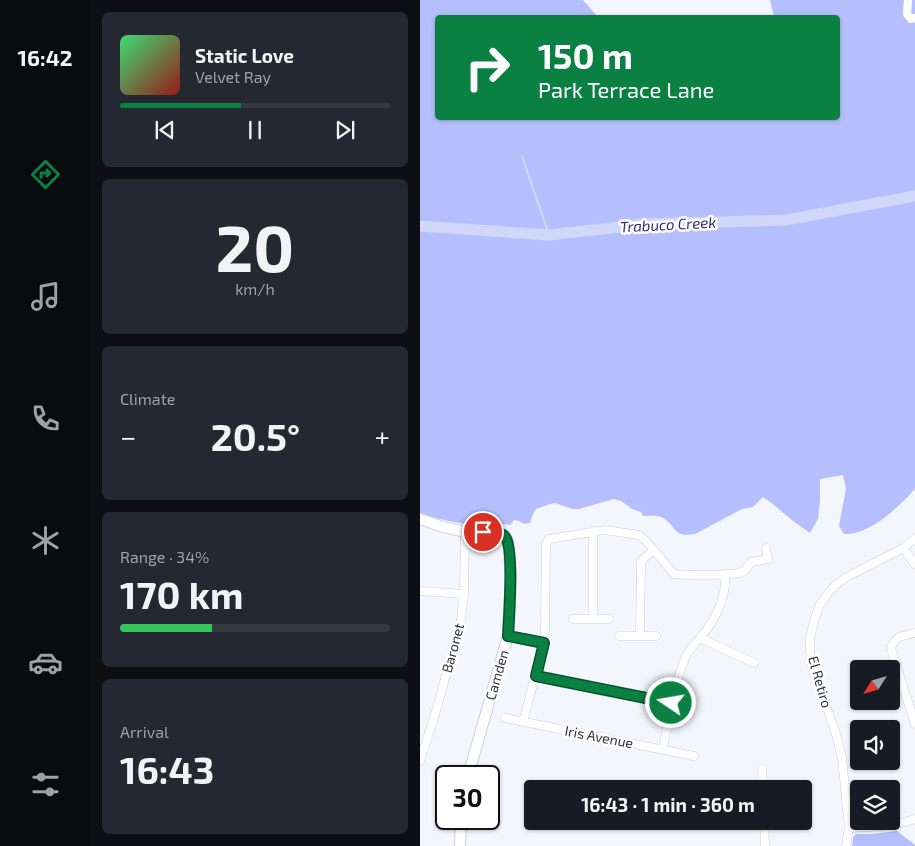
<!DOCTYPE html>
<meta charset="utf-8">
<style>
:root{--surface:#171b24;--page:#242831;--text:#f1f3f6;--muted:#9ea1a6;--line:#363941;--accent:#0b8043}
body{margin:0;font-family:"Exo 2",sans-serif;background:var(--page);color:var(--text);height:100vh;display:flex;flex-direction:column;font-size:19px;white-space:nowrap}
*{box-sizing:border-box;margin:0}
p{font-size:16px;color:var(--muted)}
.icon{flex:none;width:28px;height:28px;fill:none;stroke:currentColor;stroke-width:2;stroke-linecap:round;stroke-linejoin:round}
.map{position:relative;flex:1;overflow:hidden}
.details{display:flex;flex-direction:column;gap:12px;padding:12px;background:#0d0f14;width:330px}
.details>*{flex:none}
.guide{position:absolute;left:15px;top:15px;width:405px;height:105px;border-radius:5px;box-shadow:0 1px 4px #0004;background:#0b8043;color:#fff;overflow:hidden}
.needle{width:32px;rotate:233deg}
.controls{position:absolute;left:430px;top:660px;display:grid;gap:10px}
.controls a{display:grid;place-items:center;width:50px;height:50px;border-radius:5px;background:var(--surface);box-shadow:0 1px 4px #0004;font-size:25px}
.speed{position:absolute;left:15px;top:765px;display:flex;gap:10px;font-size:25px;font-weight:700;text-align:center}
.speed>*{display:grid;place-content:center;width:65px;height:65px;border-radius:50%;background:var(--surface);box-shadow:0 1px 4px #0004;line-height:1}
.speed .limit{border:2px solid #111;border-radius:8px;background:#fff;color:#111}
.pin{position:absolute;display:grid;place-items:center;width:42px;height:42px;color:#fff;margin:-21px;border:2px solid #fff;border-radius:50%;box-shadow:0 1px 5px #0007}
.me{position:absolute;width:55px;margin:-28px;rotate:282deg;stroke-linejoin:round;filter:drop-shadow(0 0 4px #0008)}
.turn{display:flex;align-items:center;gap:18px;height:105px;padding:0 20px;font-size:22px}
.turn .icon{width:65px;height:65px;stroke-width:2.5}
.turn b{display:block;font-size:35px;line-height:42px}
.big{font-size:38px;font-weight:700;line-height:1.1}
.details .tile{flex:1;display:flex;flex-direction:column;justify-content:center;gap:8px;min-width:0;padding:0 18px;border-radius:8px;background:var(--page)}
.details .dial{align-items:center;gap:0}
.dial b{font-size:65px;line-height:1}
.song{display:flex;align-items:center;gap:15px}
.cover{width:60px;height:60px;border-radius:8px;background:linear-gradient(135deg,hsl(140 70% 55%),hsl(0 70% 35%))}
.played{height:5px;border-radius:2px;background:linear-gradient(90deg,var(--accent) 45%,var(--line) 45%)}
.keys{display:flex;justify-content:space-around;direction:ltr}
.heat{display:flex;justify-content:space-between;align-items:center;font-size:28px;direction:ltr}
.charge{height:8px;border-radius:4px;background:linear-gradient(90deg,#34c759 34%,var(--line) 0)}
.trip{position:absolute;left:104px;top:780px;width:288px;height:50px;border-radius:5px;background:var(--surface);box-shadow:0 1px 4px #0004;font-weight:700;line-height:50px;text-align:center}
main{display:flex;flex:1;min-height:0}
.tabs{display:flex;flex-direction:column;width:90px;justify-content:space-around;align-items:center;background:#090b0e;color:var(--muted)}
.tabs .icon{width:35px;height:35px}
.tabs .active{color:var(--accent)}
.tabs b{font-size:22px;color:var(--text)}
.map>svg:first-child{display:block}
.green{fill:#b5bffe}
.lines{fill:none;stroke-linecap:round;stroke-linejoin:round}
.stream{stroke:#d1d7f8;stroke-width:2}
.river{stroke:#d1d7f8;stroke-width:11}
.street-casing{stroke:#cbcedb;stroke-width:9}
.secondary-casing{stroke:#cbcedb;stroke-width:12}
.street{stroke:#fff;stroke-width:8}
.secondary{stroke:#fff;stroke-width:10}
.route-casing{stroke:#07532c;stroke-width:12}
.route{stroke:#0b8043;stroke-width:9}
.labels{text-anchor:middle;stroke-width:5;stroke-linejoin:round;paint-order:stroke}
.street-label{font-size:14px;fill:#34353a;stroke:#fff}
.water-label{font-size:15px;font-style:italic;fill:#2f2c85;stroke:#fff}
</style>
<main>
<nav class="tabs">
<b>16:42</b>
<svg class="icon active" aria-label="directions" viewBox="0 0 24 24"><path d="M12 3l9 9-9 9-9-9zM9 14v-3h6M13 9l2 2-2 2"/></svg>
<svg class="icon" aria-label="music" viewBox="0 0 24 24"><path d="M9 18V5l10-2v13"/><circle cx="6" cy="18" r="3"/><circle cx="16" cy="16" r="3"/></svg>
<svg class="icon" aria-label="phone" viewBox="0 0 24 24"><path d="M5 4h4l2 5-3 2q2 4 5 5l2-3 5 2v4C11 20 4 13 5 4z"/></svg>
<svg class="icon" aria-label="climate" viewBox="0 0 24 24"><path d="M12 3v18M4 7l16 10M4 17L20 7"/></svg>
<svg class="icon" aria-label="car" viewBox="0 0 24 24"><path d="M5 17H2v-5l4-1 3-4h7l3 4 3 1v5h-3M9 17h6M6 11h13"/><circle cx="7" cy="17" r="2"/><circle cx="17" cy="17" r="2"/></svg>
<svg class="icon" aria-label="filters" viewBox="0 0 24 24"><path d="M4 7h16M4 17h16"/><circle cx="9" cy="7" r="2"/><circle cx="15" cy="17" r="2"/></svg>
</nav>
<section class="details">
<div class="tile">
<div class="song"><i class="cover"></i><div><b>Static Love</b><p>Velvet Ray</p></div></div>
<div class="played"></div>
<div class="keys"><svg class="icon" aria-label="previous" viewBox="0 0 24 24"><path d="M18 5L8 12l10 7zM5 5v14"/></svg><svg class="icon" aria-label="pause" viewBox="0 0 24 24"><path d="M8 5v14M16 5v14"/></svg><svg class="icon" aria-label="next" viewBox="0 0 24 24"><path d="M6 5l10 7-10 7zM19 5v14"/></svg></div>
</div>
<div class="tile dial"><b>20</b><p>km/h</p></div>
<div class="tile"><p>Climate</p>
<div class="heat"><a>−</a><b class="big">20.5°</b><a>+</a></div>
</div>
<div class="tile"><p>Range · 34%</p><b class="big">170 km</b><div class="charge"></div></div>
<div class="tile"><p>Arrival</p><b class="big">16:43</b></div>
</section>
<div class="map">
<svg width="495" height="846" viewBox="0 0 495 846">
<rect width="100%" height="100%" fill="#f4f6fe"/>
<path class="green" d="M0,0H163L178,17L18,18V118H418V18L354,17L350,0H495V489C478,507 451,535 424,534L419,526L426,489L423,475L400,479V501L398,519L390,533L373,521L354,505L343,497L333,507L322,509L275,534C252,538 257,526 243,518C238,515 229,516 223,516L221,512L212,509L201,501L194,499L159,509H152L141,505L135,503L127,505L116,509L113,514L110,523L104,524L99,521L94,520L90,525C80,523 72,526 62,526C44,525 17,519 0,513Z
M477,831L495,845V846H432L433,837L436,834H453Z"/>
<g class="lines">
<path class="stream" d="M102,156L129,235"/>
<path class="river" d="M0,226L129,235L226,224L366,220L495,196"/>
<g class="street-casing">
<path id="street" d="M488,0L487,14L491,19L495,18
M483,548L495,564
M0,591L44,594
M153,619H189
M173,619V531
M495,633C483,636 475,635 471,648L495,724
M88,636L124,643
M199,636H236
M220,636L221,562L223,559L234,550
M280,638L334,663
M116,676L251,703
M85,718L274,756
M103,722L124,643L125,630L126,544L129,539L185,530L219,535L226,541L254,574C276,576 298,575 320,573L325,570L331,562L348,559L346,548
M243,749C249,717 254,686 266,656C269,649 276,643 281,637C295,620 307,597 305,574
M0,761L17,708L41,620L44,594L45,532
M342,769L343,789
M344,821L345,846
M429,828C452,827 473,826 495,819
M426,846L429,828L422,758L416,734L392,665L390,652V638L393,625L399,606L409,592L418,583L427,577L483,548L495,539"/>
</g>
<g class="secondary-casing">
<path id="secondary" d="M0,519L23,527L45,532L80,533L85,536L88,541L91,577L88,636L48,776
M40,846L41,819"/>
</g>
<use href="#street" class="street"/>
<use href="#secondary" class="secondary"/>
</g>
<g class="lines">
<g class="route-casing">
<path id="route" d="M63,532C70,533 80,531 85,537C94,546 89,619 88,636L124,643L116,676L251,703"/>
</g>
<use href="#route" class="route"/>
</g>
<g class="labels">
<g class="street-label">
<text transform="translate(33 648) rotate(-75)" y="5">Baronet</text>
<text transform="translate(77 675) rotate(-74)" y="5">Camden</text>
<text transform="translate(400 682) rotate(74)" y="5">El Retiro</text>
<text transform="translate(179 737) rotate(11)" y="5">Iris Avenue</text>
</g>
<g class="water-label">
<text transform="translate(248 225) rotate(-3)" y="5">Trabuco Creek</text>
</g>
</g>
</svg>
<div class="controls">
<a><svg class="needle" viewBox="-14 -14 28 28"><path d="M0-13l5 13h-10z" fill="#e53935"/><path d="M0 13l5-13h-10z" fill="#9ea1a6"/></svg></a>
<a><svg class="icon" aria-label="sound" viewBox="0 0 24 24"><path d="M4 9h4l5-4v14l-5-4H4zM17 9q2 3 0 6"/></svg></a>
<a><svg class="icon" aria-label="layers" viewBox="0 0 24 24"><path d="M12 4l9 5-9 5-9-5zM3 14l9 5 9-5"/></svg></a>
</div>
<div class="speed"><div class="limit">30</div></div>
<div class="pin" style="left:63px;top:532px;background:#d93025"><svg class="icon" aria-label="arrive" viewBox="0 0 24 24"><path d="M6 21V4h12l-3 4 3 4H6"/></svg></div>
<svg class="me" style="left:251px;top:703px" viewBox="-20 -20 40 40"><circle r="17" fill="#0b8043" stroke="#fff" stroke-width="3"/><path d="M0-11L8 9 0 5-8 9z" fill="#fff"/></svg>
<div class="trip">16:43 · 1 min · 360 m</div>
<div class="guide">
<div class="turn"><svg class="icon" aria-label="right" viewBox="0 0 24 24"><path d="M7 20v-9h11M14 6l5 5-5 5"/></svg><div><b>150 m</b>Park Terrace Lane</div></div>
</div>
</div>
</main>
